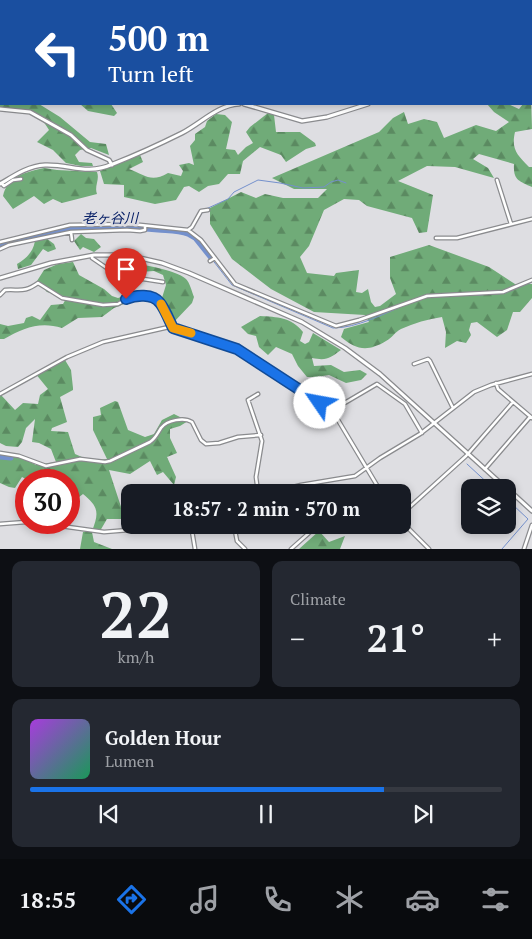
<!DOCTYPE html>
<meta charset="utf-8">
<style>
:root{--surface:#171b24;--page:#242831;--text:#f1f3f6;--muted:#9ea1a6;--line:#363941;--accent:#1a73e8}
body{margin:0;font-family:"PT Serif","Noto Sans JP",serif;background:var(--page);color:var(--text);height:100vh;display:flex;flex-direction:column;font-size:19px;white-space:nowrap}
*{box-sizing:border-box;margin:0}
p{font-size:16px;color:var(--muted)}
.icon{flex:none;width:28px;height:28px;fill:none;stroke:currentColor;stroke-width:2;stroke-linecap:round;stroke-linejoin:round}
.map{position:relative;height:549px;overflow:hidden}
.sheet{display:flex;flex-direction:column;gap:12px;padding:12px;background:#0d0f14;flex:1}
.sheet>*{flex:none}
.banner{position:absolute;left:0px;top:0px;width:532px;height:105px;box-shadow:0 2px 8px #0003;background:#1a4fa0;color:#fff;overflow:hidden}
.tools{position:absolute;left:461px;top:479px;display:grid;gap:10px}
.tools a{display:grid;place-items:center;width:55px;height:55px;border-radius:10px;background:var(--surface);box-shadow:0 2px 8px #0003;font-size:25px}
.speed{position:absolute;left:15px;top:469px;display:flex;gap:10px;font-size:25px;font-weight:700;text-align:center}
.speed>*{display:grid;place-content:center;width:65px;height:65px;border-radius:50%;background:var(--surface);box-shadow:0 2px 8px #0003;line-height:1}
.speed .limit{border:8px solid #d22;background:#fff;color:#111}
.pin{position:absolute;display:grid;place-items:center;width:42px;height:42px;color:#fff;margin:-51px -21px;border-radius:50% 50% 50% 0;rotate:-45deg;box-shadow:0 0 5px #0007}
.pin .icon{rotate:45deg}
.me{position:absolute;width:55px;margin:-28px;rotate:303deg;stroke-linejoin:round;filter:drop-shadow(0 0 4px #0008)}
.turn{display:flex;align-items:center;gap:18px;height:105px;padding:0 25px;font-size:22px}
.turn .icon{width:65px;height:65px;stroke-width:2.5}
.turn b{display:block;font-size:35px;line-height:42px}
.big{font-size:38px;font-weight:700;line-height:1.1}
.sheet .card{flex:1;display:flex;flex-direction:column;justify-content:center;gap:8px;min-width:0;padding:0 18px;border-radius:10px;background:var(--page)}
.sheet .dial{align-items:center;gap:0}
.dial b{font-size:65px;line-height:1}
.song{display:flex;align-items:center;gap:15px}
.cover{width:60px;height:60px;border-radius:8px;background:linear-gradient(135deg,hsl(280 70% 55%),hsl(150 70% 35%))}
.played{height:5px;border-radius:2px;background:linear-gradient(90deg,var(--accent) 75%,var(--line) 75%)}
.keys{display:flex;justify-content:space-around;direction:ltr}
.heat{display:flex;justify-content:space-between;align-items:center;font-size:28px;direction:ltr}
.sheet .tiles{flex:1;display:grid;gap:12px;grid-template-columns:1fr 1fr}
.card:last-child{grid-column:span 2}
.trip{position:absolute;left:121px;top:484px;width:290px;height:50px;border-radius:10px;background:var(--surface);box-shadow:0 2px 8px #0003;font-weight:700;line-height:50px;text-align:center}
.tab-bar{display:flex;height:80px;justify-content:space-around;align-items:center;background:#090b0e;color:var(--muted)}
.tab-bar .icon{width:35px;height:35px}
.tab-bar .active{color:var(--accent)}
.tab-bar b{font-size:22px;color:var(--text)}
.map>svg:first-child{display:block}
.forest{fill:url(#forest-firs)}
.lines{fill:none;stroke-linecap:round;stroke-linejoin:round}
.stream{stroke:#7490cc;stroke-width:1}
.river{stroke:#7490cc;stroke-width:5}
.street-casing{stroke:#8a8b8e;stroke-width:5}
.secondary-casing{stroke:#8a8b8e;stroke-width:5.5}
.street{stroke:#fff;stroke-width:2.5}
.secondary{stroke:#fff;stroke-width:3}
.route-casing{stroke:#114b97;stroke-width:12}
.route{stroke:#1a73e8;stroke-width:9}
.slow{stroke:#f59e0b;stroke-width:9}
.labels{text-anchor:middle;stroke-width:5;stroke-linejoin:round;paint-order:stroke}
.water-label{font-size:14px;font-style:italic;fill:#0a2268;stroke:#dedee2}
</style>
<div class="map">
<svg width="532" height="549" viewBox="0 0 532 549">
<defs>
<pattern id="forest-firs" width="22" height="20" patternUnits="userSpaceOnUse" patternTransform="scale(1.25)"><rect width="22" height="20" fill="#70ab78"/><path d="M5 1l3.5 6h-7zM16 11l3.5 6h-7z" fill="#5b8a61"/></pattern>
</defs>
<rect width="100%" height="100%" fill="#dedee2"/>
<path class="forest" d="M0,93L1,104H39L60,117L90,142L106,144L109,155L91,148L80,150L75,155L79,162L92,163L93,166H81L66,163L53,150L37,142L49,130C37,108 21,111 0,108Z
M531,94L532,129L515,132C511,149 517,155 529,167H532V187C519,181 513,180 514,164L479,154L473,159L488,168L494,178L455,167L427,166L398,181L433,195L427,232L419,233L412,218L367,206L359,200L344,199L324,210L309,246L300,257L307,273L334,276L336,273L359,270L356,292L362,293L368,289L371,302L375,307L380,306L396,294L390,278V257L429,245L489,267L515,284H532V298L520,312H513L507,330L497,337L477,322L471,323L469,330L471,335L466,343L457,341L445,348L446,332L442,317C428,319 414,323 401,329C395,332 392,338 386,341C368,352 356,350 341,337L344,329L369,322L365,315L314,312L271,289L232,259L210,224V208L241,192L256,198L265,194L283,198H318L327,189H294L272,178L379,132L393,118L404,112L408,124L424,119L437,122L444,138L476,125L496,131L509,122L494,112L487,104H508L519,109L523,104H531Z
M80,104H111L117,113L114,116L88,111Z
M268,113L274,115L276,132H300L315,143L316,146L306,149L286,162L281,155L260,147L243,161L240,174H228L219,184L208,186L199,192L189,186L184,187L176,200L155,204L124,197V185L104,184L100,171L140,155L143,162L129,169C145,175 151,183 168,173L181,176L183,171L179,165L189,163L194,165L190,146L195,140V134L205,127L207,121L216,114L225,115L232,122L226,149L235,150L238,155L246,147L253,143L246,132L250,127Z
M44,168L57,170L97,172C100,180 94,186 97,194L62,203L53,199L44,204L34,196L13,209L3,196C7,176 27,172 44,168Z
M81,234L86,238L94,239L101,247L94,252L83,247L80,250L74,241Z
M46,238L54,244L56,249L48,252L43,249L31,265L18,269L17,264C27,258 33,252 35,241Z
M120,260C136,264 176,269 186,279C190,283 192,292 194,297L192,303L173,323L161,307L151,300L161,301L166,285L163,275L154,271L139,272L121,269Z
M73,262L79,275L104,289L112,296L118,298L130,294H144L136,299L114,308L102,317L78,318L62,328C40,321 23,328 4,339H0V324L8,326L24,323L26,318L32,316L40,320L51,305L63,304L67,297L47,292L37,281L44,270L58,264Z
M260,316C277,317 291,317 303,332L300,341L305,344L309,342L313,333L341,350C330,358 327,361 312,358L314,366L331,365L344,372L360,370L367,374L361,380L346,383L329,375L316,377H307L298,366L292,354L276,347L268,355L259,347L256,336L248,334L241,327Z
M65,360L71,370L73,388V390L60,397L67,422L52,428L51,431L68,432L75,454L91,461L107,459L93,430V417L101,415L100,408L115,401L118,402L128,430L145,437L154,434L162,420L174,414L188,421L180,426L170,429V438L177,453L167,457L176,477L174,485L163,472L157,475L150,461L130,474L109,470L125,519H107L100,531L92,532L94,542L112,549H80L83,532L92,531C99,513 99,507 83,494L70,504L69,503V480H28L22,477L15,488L9,487L0,483V452L17,455L36,465L56,462L51,449L39,443L32,442L35,419L26,428L22,442L18,447L6,446L0,443V395H1L15,410L23,403L38,404L40,395L48,389L35,373Z
M319,531L329,542L345,536L340,549H299Z"/>
<g class="lines">
<path class="stream" d="M206,209L228,199L234,192L258,180L280,183L303,188L324,187L331,182L338,180L346,183
M196,223L202,213
M211,258L232,285L333,328C357,328 383,314 405,305
M478,295L505,293L532,282
M467,464L493,488
M508,500L511,504
M502,549L528,519L512,504"/>
<path class="river" d="M0,245C50,228 105,224 158,230C168,231 178,231 188,234L195,238L211,258
M0,457L11,458"/>
<g class="street-casing">
<path id="street" d="M221,0V1
M159,1L162,0
M480,1L481,0
M497,180L511,224
M1,183L4,186L13,180L21,179
M188,230L192,227L201,211L208,210
M71,232L72,240
M436,238H457L532,219
M0,242L70,225L131,224L188,230L201,240L235,284L336,326L359,320L427,296L503,292L532,280
M0,249L9,245L71,232L127,230L140,231L145,230V226
M92,256V258L117,275L163,282
M210,261L215,258
M0,295L5,290C20,289 24,293 38,283L62,298L103,305L118,304L130,297L138,295L154,298L160,302L173,328
M414,364L428,359L430,361L453,408
M496,383L498,389L532,418
M0,394L67,357L103,342L169,327L211,339L237,349L327,407L338,420L381,492
M258,394L248,400L262,441L256,477L258,492
M331,411L377,384L405,404L422,433
M0,453L19,456L46,466L80,459L105,462L110,461L150,442C156,438 157,434 161,428C167,420 184,417 192,422L201,440L206,444L219,443L238,437L261,435
M485,469L530,417
M291,488L293,492H306
M273,492L301,485L355,476L380,458L420,434L474,392L491,385L532,374
M402,514L466,456L513,402
M32,522L104,532L129,530L155,525
M402,522L429,549
M0,524L26,522
M191,525L195,549
M234,525L237,541L245,549
M291,549L318,525
M524,549L532,525"/>
</g>
<g class="secondary-casing">
<path id="secondary" d="M522,0L526,1
M531,3H532
M531,70L532,69
M244,104L302,121L327,117L368,104
M0,109L30,112L71,135L87,150L109,160L112,165
M0,184C15,175 28,166 45,165C71,164 85,176 113,164C136,155 160,144 182,133C201,123 218,105 239,104
M0,278L51,263L94,255H114L140,258L162,263L189,273L302,322L345,348L380,374L506,488
M508,489L532,511"/>
</g>
<use href="#street" class="street"/>
<use href="#secondary" class="secondary"/>
</g>
<g class="lines">
<g class="route-casing">
<path id="route" d="M126,299C135,295 153,293 160,303C165,309 169,320 173,328L237,349L320,403"/>
</g>
<use href="#route" class="route"/>
<path class="slow" d="M161,304L173,328L191,333"/>
</g>
<g class="labels">
<g class="water-label">
<text x="110" y="223">老ヶ谷川</text>
</g>
</g>
</svg>
<div class="tools">
<a><svg class="icon" aria-label="layers" viewBox="0 0 24 24"><path d="M12 4l9 5-9 5-9-5zM3 14l9 5 9-5"/></svg></a>
</div>
<div class="speed"><div class="limit">30</div></div>
<div class="pin" style="left:126px;top:299px;background:#d93025"><svg class="icon" aria-label="arrive" viewBox="0 0 24 24"><path d="M6 21V4h12l-3 4 3 4H6"/></svg></div>
<svg class="me" style="left:320px;top:403px" viewBox="-20 -20 40 40"><circle r="19" fill="#fff"/><path d="M0-13L10 11 0 6-10 11z" fill="#1a73e8"/></svg>
<div class="trip">18:57 · 2 min · 570 m</div>
<div class="banner">
<div class="turn"><svg class="icon" aria-label="left" viewBox="0 0 24 24"><path d="M17 20v-9H6M10 6l-5 5 5 5"/></svg><div><b>500 m</b>Turn left</div></div>
</div>
</div>
<section class="sheet">
<div class="tiles">
<div class="card dial"><b>22</b><p>km/h</p></div>
<div class="card"><p>Climate</p>
<div class="heat"><a>−</a><b class="big">21°</b><a>+</a></div>
</div>
<div class="card">
<div class="song"><i class="cover"></i><div><b>Golden Hour</b><p>Lumen</p></div></div>
<div class="played"></div>
<div class="keys"><svg class="icon" aria-label="previous" viewBox="0 0 24 24"><path d="M18 5L8 12l10 7zM5 5v14"/></svg><svg class="icon" aria-label="pause" viewBox="0 0 24 24"><path d="M8 5v14M16 5v14"/></svg><svg class="icon" aria-label="next" viewBox="0 0 24 24"><path d="M6 5l10 7-10 7zM19 5v14"/></svg></div>
</div>
</div>
</section>
<nav class="tab-bar">
<b>18:55</b>
<svg class="icon active" aria-label="directions" viewBox="0 0 24 24"><path d="M12 3l9 9-9 9-9-9zM9 14v-3h6M13 9l2 2-2 2"/></svg>
<svg class="icon" aria-label="music" viewBox="0 0 24 24"><path d="M9 18V5l10-2v13"/><circle cx="6" cy="18" r="3"/><circle cx="16" cy="16" r="3"/></svg>
<svg class="icon" aria-label="phone" viewBox="0 0 24 24"><path d="M5 4h4l2 5-3 2q2 4 5 5l2-3 5 2v4C11 20 4 13 5 4z"/></svg>
<svg class="icon" aria-label="climate" viewBox="0 0 24 24"><path d="M12 3v18M4 7l16 10M4 17L20 7"/></svg>
<svg class="icon" aria-label="car" viewBox="0 0 24 24"><path d="M5 17H2v-5l4-1 3-4h7l3 4 3 1v5h-3M9 17h6M6 11h13"/><circle cx="7" cy="17" r="2"/><circle cx="17" cy="17" r="2"/></svg>
<svg class="icon" aria-label="filters" viewBox="0 0 24 24"><path d="M4 7h16M4 17h16"/><circle cx="9" cy="7" r="2"/><circle cx="15" cy="17" r="2"/></svg>
</nav>
